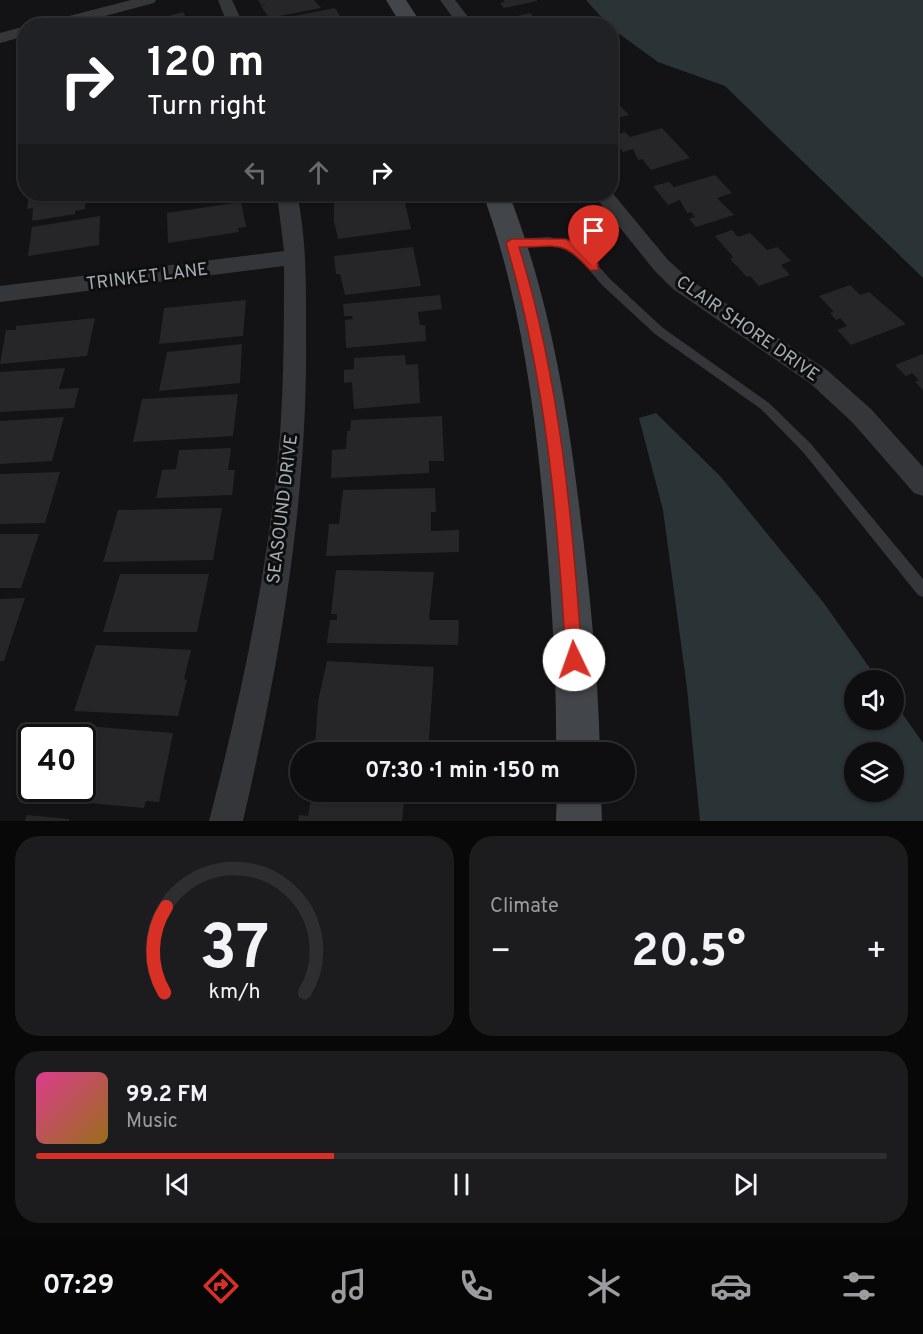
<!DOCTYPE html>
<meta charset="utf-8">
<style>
:root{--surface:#0e0e10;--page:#1c1c1e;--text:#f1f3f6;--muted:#9b9c9f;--line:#2e2e30;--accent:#d93025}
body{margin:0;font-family:Overpass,sans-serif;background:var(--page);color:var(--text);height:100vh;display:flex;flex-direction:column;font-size:22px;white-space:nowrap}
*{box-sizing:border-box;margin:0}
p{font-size:20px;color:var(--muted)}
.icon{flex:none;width:33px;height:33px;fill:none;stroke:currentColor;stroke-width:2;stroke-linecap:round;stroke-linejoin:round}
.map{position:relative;height:821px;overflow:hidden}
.details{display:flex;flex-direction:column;gap:15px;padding:15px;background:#080809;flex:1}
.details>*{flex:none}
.top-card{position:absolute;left:18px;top:18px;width:600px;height:183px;border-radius:24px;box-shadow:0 2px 4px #0004,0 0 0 2px var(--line);background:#202124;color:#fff;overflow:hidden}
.buttons{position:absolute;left:844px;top:670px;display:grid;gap:12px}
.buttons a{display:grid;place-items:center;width:60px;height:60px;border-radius:50%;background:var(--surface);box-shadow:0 2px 4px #0004,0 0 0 2px var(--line);font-size:30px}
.speed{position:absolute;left:18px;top:724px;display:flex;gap:12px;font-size:30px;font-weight:700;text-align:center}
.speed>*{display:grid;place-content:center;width:78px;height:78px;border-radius:50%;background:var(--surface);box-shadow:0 2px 4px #0004,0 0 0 2px var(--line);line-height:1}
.speed .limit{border:3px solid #111;border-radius:9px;background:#fff;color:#111}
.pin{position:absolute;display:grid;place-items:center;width:51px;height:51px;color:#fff;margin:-62px -26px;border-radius:50% 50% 50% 0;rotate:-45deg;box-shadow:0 0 6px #0007}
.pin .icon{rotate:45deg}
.me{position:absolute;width:66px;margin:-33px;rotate:357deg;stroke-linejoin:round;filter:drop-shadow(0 0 4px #0008)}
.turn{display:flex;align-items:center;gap:21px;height:126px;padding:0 30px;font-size:27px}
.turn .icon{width:78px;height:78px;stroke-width:2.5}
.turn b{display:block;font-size:42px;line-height:51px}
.lanes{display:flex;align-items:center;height:57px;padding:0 30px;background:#0003;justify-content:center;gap:30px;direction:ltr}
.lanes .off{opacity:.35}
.big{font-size:45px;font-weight:700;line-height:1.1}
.details .tile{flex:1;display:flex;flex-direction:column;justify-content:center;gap:9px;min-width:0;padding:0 21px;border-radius:24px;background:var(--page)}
.details .dial{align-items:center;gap:0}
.dial svg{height:156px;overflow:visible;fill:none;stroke:var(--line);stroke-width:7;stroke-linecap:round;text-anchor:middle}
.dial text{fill:var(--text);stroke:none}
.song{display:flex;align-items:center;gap:18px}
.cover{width:72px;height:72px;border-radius:9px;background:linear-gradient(135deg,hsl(330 70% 55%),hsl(40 70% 35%))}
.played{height:6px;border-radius:3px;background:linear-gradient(90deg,var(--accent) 35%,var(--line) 35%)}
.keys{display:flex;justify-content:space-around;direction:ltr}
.heat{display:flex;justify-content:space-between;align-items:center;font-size:33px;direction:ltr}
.details .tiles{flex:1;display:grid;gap:15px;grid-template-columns:1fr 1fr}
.tile:last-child{grid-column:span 2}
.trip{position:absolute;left:290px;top:742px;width:345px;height:60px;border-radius:30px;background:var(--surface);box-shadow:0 2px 4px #0004,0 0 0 2px var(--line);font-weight:700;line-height:60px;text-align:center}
.tab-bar{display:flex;height:96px;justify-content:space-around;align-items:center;background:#060606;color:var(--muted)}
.tab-bar .icon{width:42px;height:42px}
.tab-bar .selected{color:var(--accent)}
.tab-bar b{font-size:27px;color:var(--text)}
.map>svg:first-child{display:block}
.water{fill:#2a3437;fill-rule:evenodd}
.building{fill:#262628}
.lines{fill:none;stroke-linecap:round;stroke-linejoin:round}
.lane{fill:#343639;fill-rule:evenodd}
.street{fill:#343639;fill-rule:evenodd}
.secondary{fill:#424549;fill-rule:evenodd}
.route{fill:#d93025;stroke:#8d1f18;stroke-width:1.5}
.labels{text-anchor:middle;stroke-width:6;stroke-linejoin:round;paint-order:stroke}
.street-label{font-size:18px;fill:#a5adb4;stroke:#0e0e0f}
</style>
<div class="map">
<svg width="923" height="821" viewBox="0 0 923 821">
<rect width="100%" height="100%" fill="#131315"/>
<path class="water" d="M586,0H923V278L725,86L658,62L611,28Z
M656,413L720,476L823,602L879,681H855V720H894V702L923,743V821H700L687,688L663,510L639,418ZM855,753H894V792H855Z"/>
<path class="building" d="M258,0H314L321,8L269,18L261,6L266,4L261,5Z
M503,0H537V1L504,8L500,3L505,2Z
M335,8L346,26H265L264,22Z
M183,12L191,26H153L150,21Z
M530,13L538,22L553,19L559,26H515L509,18Z
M610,95L629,115L610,120Z
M662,128L690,158L651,170L642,159L638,160L633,149L623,152L610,137L625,132L630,137Z
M715,175L732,193L717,198L734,215L696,227L689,219L695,217L691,212L687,213L680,200L668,205L653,186L669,182L674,187Z
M29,194H86L85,209L75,211V214L32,221L33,208L27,209Z
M185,194H238V195L186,203Z
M403,194L411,229L338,239L334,221V203Z
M241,202L246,227L238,228L239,232L168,243L167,213Z
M100,216L99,245L28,256L32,227Z
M732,230L738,237L750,233L767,250L777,247L791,261L781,265L790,275L759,286L750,276L747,277L730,259L733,257L715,236Z
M413,247L421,286L345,295L340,274H336L334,256Z
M850,285L860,295L869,292L906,324L851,345L837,330L847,326L840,318L836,320L830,313L834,312L819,296Z
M440,295L442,309L418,312L420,325H425L426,341L346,348L345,320L353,319L352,316H344L343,304Z
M246,300L243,336L159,344L164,308Z
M95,318L87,356L0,364L6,330H16V326Z
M242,344L240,383L159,391L167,352Z
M923,354V390L915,382L919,380L912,373L906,376L895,365Z
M405,355L406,365L418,364L420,403L354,409L352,382L344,383V370L354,369V358Z
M65,368L59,389L79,388L74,408L0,412V372Z
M238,394L233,436L133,442L142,399Z
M442,416L444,461H429V473L331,478L332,450L346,449L347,431H350L351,420Z
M64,417L52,461L0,464V421Z
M231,448L228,470H235L232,495L156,498L162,470L176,469L179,450Z
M60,472L45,523L0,524V474Z
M435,488L436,512H431V531L459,530V552L326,556L329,524H339L343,490Z
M222,508L213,560L103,562L118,510Z
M0,534H39L21,588H0Z
M336,570L434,572L429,620H459L458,645L327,643L330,620H337V614H331Z
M120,574H209L197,632H103Z
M25,598L4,661H0V599Z
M96,645L191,650L184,679L187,680L178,716L74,711Z
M327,661L434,667L428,752L315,747L318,701Z
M61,724L173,733L159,802L146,801L144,808L34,798L38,789H82V738H56Z
M312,792H405L402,821H298L299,815L308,816Z
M27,815L69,819V821H25Z"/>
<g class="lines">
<path class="lane" d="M549,237L579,244L610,279L663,328L769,403L811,444L923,579V597L918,595L803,452L761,409L655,334L602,285L572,250L549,245L512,247L507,243L512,239Z"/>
<path class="street" d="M131,0H156L154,3L67,26H40L42,23Z
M218,0H232L244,26H228Z
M440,0H455L475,26H459Z
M26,26V36L0,43V33Z
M610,190L668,260L689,279L827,370L871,409L923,467V496L914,493L853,423L811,384L673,289L654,270L593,194H610Z
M277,194H297C307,240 306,288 306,335C308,499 280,661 243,821H209C242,694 269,566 280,435C284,378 284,322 284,266L0,302V286L284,251Z"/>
<path class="secondary" d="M386,0H406L423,26H402Z
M483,194H509C549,297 567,403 580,513C590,593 598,672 600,753H556C557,672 551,592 544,511C534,403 520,297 483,194Z
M557,792H601L602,821H556Z"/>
</g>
<path class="route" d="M565,239L579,244L598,264V270H590C562,239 559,247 519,247C560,380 573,522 582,660L580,666L574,669L568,666L566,660C558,520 546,378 506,243L512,239Z"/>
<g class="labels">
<g class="street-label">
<text transform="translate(147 276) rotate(-7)" y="6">TRINKET LANE</text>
<text transform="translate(748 328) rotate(35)" y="6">CLAIR SHORE DRIVE</text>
<text transform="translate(282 509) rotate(-83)" y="6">SEASOUND DRIVE</text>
</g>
</g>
</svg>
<div class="buttons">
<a><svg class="icon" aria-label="sound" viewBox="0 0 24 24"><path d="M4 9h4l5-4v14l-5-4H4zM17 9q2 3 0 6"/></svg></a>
<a><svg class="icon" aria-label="layers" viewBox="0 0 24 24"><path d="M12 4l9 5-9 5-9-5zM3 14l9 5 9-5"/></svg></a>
</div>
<div class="speed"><div class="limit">40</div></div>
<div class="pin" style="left:594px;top:267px;background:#d93025"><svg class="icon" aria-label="arrive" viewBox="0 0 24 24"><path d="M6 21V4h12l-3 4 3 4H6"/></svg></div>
<svg class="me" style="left:574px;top:660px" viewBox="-20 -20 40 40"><circle r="19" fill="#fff"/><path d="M0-13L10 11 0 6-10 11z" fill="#d93025"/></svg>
<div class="trip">07:30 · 1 min · 150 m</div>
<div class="top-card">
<div class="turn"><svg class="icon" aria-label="right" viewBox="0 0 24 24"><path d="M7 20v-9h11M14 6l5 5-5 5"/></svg><div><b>120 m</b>Turn right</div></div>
<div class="lanes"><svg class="icon off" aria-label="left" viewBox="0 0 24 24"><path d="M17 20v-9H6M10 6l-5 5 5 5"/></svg><svg class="icon off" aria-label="ahead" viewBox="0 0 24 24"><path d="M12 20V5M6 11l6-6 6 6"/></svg><svg class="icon" aria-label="right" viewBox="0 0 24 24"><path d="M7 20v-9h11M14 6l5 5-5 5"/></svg></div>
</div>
</div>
<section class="details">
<div class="tiles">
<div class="tile dial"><svg viewBox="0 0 100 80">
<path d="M14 69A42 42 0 1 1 86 69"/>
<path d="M14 69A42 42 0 0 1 15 25" stroke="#d93025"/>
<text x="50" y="56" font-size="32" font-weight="700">37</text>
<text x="50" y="72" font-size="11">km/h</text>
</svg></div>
<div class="tile"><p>Climate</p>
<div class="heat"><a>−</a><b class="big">20.5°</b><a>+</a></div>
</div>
<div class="tile">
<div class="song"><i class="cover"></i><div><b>99.2 FM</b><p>Music</p></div></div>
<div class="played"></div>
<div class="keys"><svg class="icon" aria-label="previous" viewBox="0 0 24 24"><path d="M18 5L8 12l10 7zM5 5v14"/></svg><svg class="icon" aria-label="pause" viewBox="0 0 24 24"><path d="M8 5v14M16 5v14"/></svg><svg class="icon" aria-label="next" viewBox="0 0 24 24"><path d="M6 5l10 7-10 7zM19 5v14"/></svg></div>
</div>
</div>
</section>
<nav class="tab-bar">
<b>07:29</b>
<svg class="icon selected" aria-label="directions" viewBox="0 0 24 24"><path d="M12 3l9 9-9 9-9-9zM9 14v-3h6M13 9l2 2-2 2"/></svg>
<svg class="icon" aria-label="music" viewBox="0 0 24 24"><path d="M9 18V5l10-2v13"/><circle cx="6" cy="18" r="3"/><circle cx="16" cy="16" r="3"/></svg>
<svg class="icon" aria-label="phone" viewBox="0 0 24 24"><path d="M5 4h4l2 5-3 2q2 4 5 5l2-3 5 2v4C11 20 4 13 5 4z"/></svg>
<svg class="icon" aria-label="climate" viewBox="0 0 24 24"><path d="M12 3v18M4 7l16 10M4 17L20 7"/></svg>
<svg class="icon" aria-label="car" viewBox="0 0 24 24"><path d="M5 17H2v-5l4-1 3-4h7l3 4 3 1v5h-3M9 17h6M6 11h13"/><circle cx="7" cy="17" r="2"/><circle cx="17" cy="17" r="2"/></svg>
<svg class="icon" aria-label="filters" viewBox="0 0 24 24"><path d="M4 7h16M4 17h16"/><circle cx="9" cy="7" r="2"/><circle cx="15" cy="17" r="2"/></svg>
</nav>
